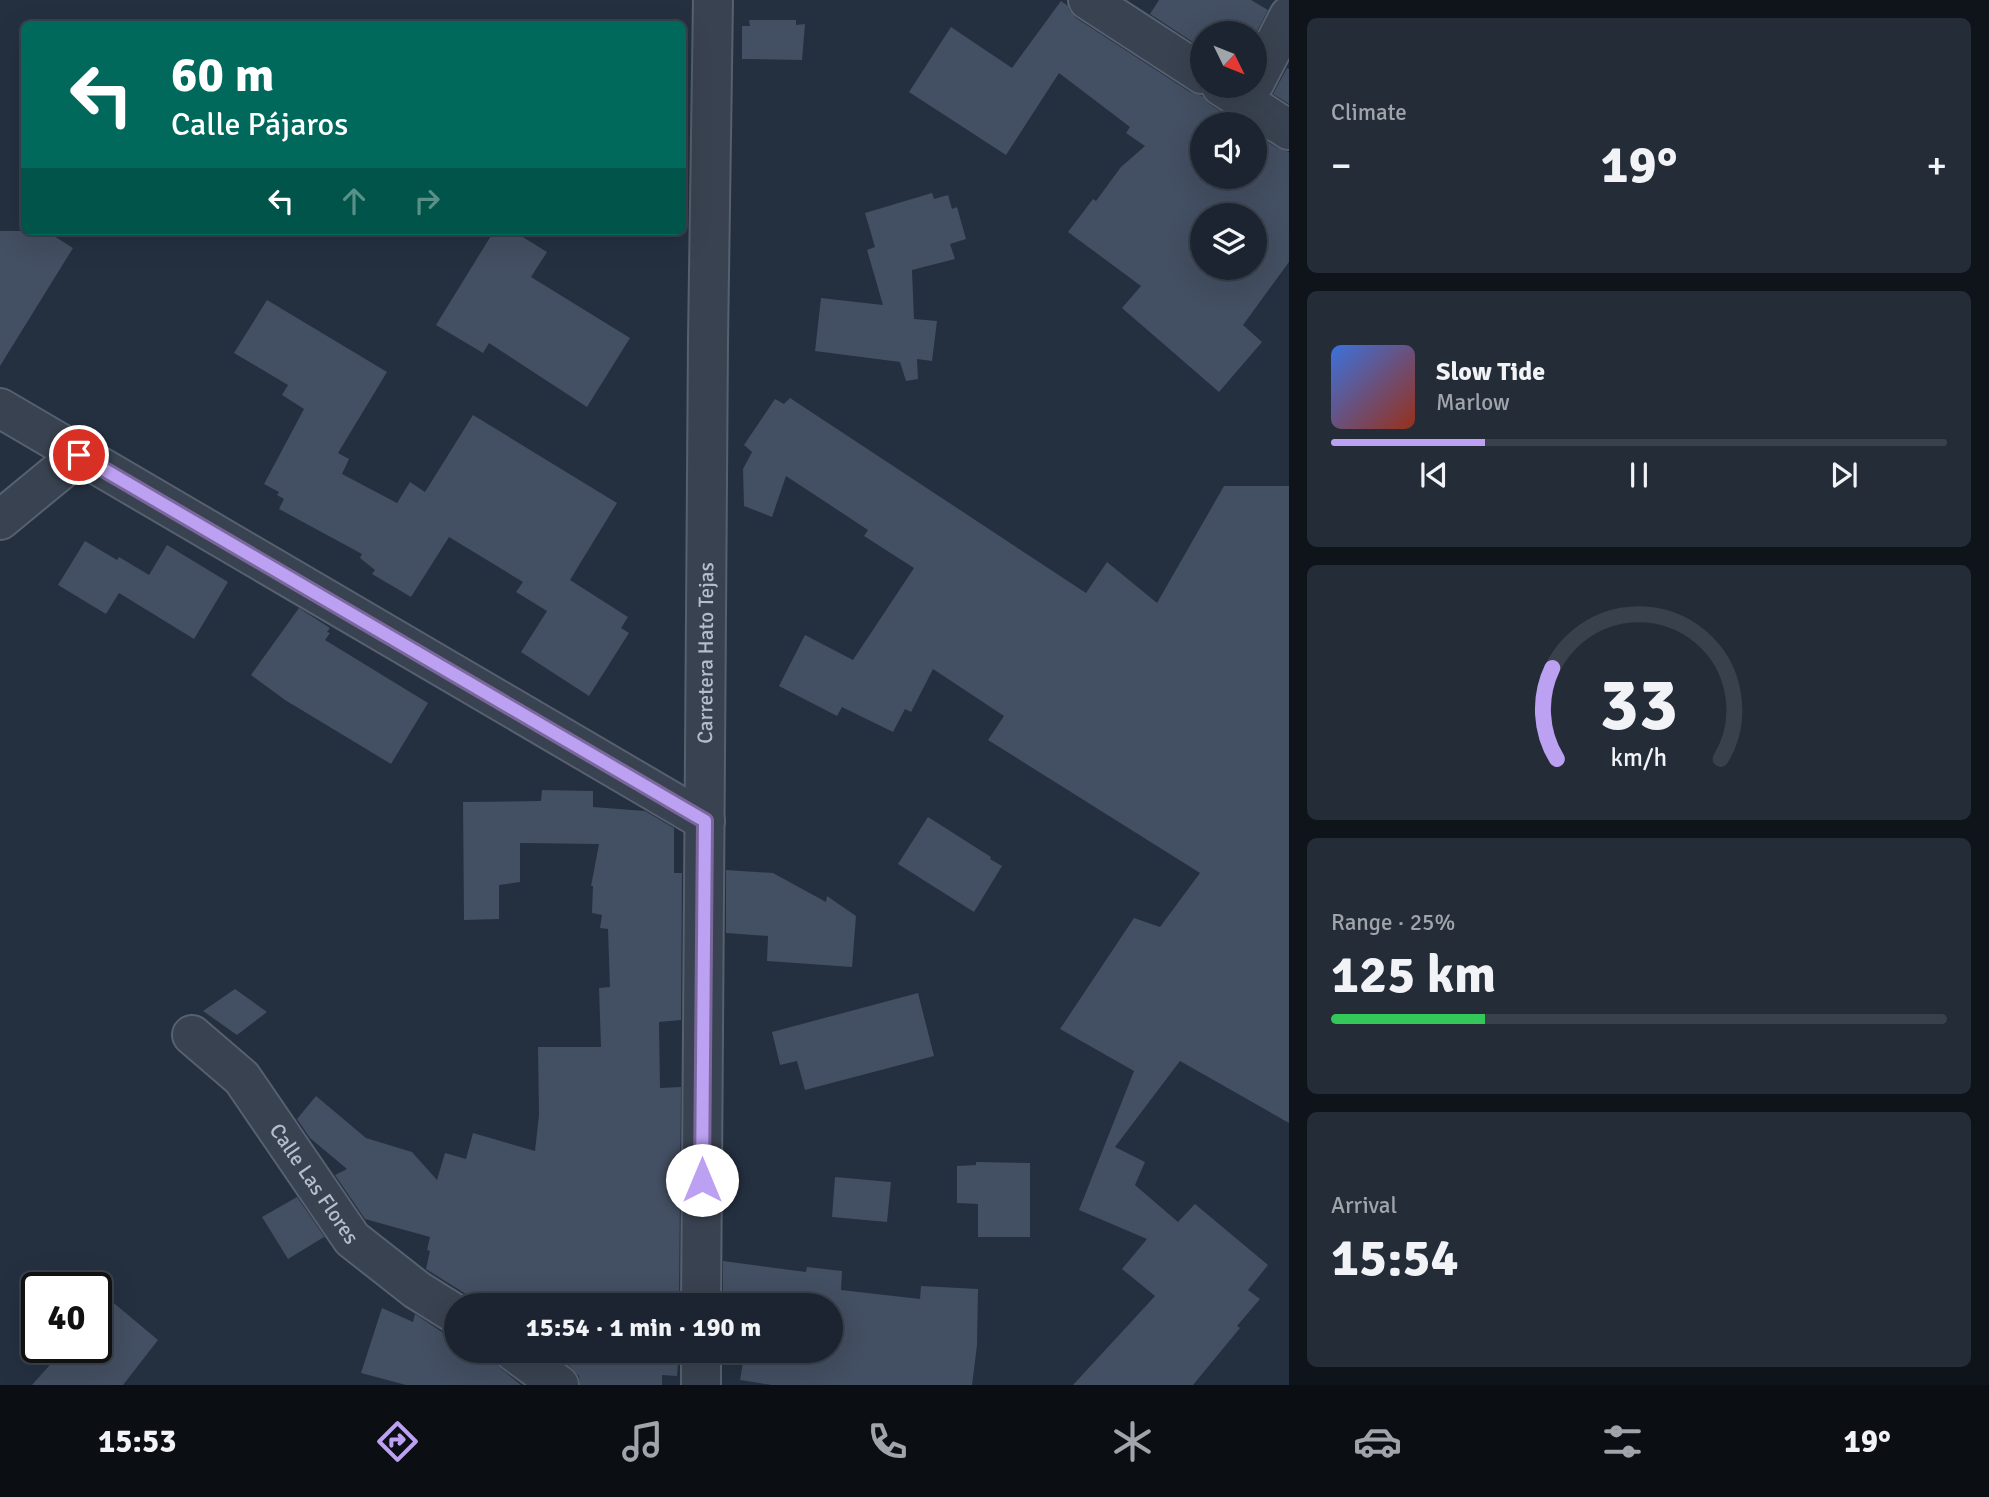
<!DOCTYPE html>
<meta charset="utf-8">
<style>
:root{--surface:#1b2430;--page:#242c38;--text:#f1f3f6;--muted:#a0a4ab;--line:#39414c;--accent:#bca0f2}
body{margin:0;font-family:Signika,sans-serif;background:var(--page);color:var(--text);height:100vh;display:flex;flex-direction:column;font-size:26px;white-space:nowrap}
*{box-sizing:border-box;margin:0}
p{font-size:23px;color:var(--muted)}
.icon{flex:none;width:38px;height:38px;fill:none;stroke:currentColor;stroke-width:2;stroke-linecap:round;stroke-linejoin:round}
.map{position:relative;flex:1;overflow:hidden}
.panel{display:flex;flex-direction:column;gap:18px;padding:18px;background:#0f141a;width:700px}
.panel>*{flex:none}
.hud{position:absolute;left:21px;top:21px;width:665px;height:214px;border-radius:10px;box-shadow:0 7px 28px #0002,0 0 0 2px var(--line);background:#00695c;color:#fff;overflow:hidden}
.needle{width:46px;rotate:133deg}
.buttons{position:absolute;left:1190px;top:21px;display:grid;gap:14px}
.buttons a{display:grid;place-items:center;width:77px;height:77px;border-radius:50%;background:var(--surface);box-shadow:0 7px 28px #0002,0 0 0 2px var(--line);font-size:35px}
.speed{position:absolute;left:21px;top:1272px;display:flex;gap:14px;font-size:35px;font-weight:700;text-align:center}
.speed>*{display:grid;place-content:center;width:91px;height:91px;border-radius:50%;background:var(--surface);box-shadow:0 7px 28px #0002,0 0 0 2px var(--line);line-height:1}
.speed .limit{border:4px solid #111;border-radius:10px;background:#fff;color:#111}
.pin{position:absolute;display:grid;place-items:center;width:60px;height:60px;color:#fff;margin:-30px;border:4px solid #fff;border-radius:50%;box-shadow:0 2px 7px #0007}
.me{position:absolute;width:77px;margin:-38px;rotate:0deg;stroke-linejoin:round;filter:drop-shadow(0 0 5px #0008)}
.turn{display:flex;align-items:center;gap:24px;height:147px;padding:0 35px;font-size:32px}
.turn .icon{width:91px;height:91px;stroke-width:2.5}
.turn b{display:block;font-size:49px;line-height:60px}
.lanes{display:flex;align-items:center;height:66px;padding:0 35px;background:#0003;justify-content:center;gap:35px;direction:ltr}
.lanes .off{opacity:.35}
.big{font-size:52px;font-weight:700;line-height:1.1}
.panel .widget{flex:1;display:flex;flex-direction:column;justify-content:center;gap:10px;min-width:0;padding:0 24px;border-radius:10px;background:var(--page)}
.panel .dial{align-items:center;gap:0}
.dial svg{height:182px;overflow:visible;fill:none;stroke:var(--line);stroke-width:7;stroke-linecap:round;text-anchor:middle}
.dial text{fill:var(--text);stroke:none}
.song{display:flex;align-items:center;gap:21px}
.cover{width:84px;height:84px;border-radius:10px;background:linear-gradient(135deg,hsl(220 70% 55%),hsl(10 70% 35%))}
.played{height:7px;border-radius:4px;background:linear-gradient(90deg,var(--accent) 25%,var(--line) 25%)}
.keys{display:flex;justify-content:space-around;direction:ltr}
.heat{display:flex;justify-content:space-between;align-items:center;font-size:38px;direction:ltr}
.charge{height:10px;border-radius:5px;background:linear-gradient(90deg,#34c759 25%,var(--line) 0)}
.trip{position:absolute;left:444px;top:1293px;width:399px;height:70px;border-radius:35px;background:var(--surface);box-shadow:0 7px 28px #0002,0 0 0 2px var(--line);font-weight:700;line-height:70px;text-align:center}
.dock{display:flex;height:112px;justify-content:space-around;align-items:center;background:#0b0e13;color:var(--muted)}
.dock .icon{width:49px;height:49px}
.dock .selected{color:var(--accent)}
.dock b{font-size:32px;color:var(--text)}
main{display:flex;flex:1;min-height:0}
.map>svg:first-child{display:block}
.building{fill:#434f62;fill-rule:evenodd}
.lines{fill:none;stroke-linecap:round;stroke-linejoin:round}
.minor-casing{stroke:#56606e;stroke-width:42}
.minor{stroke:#394250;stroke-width:38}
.route-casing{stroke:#7a689d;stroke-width:18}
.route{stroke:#bca0f2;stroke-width:12}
.labels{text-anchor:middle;stroke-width:5;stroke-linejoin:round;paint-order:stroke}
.street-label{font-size:21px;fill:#b5bdcb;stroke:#1d2735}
</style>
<main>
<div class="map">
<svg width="1289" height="1385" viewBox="0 0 1289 1385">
<rect width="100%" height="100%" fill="#243040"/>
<path class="building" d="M1159,0H1251L1268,10L1255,35V33H1202V48L1150,14Z
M1061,1L1068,6L1069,10L1076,18L1190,92L1202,96L1209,104L1240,124H1202V177H1255V134L1277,148L1289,152V262L1243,325L1262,342L1219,392L1122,308L1141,286L1068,232L1093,199L1096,201L1121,167L1145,146L1126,133L1130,127L1059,73L1006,155L909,92L951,27L1012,68ZM1202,215H1255V268H1202Z
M749,20H796V25L805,24L802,60L742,59V26H750Z
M1287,68L1289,69V104L1273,94Z
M932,193L934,199L948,195L952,209L957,207L966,239L950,244L955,259L912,270L914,319L937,321L932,361L917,359L918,379L906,381L900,362L815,351L821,298L883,305L867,250L875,247L865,213Z
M0,231H46L73,248L0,366Z
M494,231H513L547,252L531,277L630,338L587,407L489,343L483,353L436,325Z
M267,300L387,372L338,453L349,459L342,474L397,503L410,482L425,492L473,415L617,503L570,580L628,617L621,628L629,633L589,696L521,652L547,611L516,592L523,582L449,537L411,597L372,574L375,570L360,558L362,554L279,509L284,499L277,495L279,492L264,484L304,409L282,395L288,385L234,353Z
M790,398L1086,593L1107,562L1157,603L1224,486H1289V1123L1180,1061L1115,1147L1145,1162L1135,1185L1178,1222L1195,1204L1268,1265L1248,1290L1260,1299L1237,1326L1240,1328L1193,1385H1073L1155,1296L1122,1269L1147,1239L1079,1210L1134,1071L1060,1029L1134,918L1160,927L1200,873L988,740L1004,716L933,669L911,712L905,709L893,732L842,707L837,716L779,686L805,635L853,660L914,568L864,536L868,530L786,476L772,517L744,506L743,469L752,452L744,445L775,399L784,404Z
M85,541L117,560L119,557L149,575L167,545L228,582L194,639L119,593L106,614L58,585Z
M299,608L330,628L327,632L330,633L325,640L428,703L391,764L285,700L251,675Z
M542,790L593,791V807L645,811L674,828V873H682L681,1020L659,1022L660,1088L681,1087L679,1306H477L469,1296L426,1269L430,1251L427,1250L430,1237L365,1219L335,1175L347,1169L310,1138L297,1119L316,1096L366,1138L412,1152L437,1180L445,1153L466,1159L473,1133L535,1151L539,1115L538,1047H601L599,988L610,987L608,929L600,928L602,915L592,913L593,886H591L599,844L520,843V882L499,885V919L464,920L463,802L541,801Z
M928,817L991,857L990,859L1002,866L974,912L898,864Z
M726,870L773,873L826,902L827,896L856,916L852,967L767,961L768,936L726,933Z
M235,989L267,1012L237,1035L203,1011Z
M918,993L934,1056L805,1090L797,1061L780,1065L772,1032Z
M976,1162L1030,1163V1237H978V1204L957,1203V1166L976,1165Z
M835,1177L891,1182L887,1222L832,1217Z
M297,1197L326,1239L324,1237L288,1259L262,1217Z
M723,1261L806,1272L807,1267L842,1271L841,1290L920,1299L921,1286L978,1289L977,1345L972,1385H772L740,1380L745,1351H831V1306H723Z
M109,1299L158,1340L123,1385H32L65,1348H96V1315Z
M382,1308L413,1322L415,1314L445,1334L457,1337V1351H492L493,1360L500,1368L521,1385H406L361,1373Z
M550,1351H679L677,1376L662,1375V1385H580L579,1376L572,1368Z"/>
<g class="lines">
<g class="minor-casing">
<g id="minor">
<path d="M1088,0L1202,74"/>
<path d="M1255,82L1289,16"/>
<path d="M1221,86L1289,130"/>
<path d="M0,408L705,821"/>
<path d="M0,520L79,455"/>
<path id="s1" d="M192,1035L242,1078L352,1239L417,1290L457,1315"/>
<path id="s2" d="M701,1306L708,340L713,0"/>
<path d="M513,1351L559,1385"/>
<path d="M701,1385V1351"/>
</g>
</g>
<use href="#minor" class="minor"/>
</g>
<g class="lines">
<g class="route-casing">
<path id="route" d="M79,455L705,821L702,1180"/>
</g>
<use href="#route" class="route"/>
</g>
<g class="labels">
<g class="street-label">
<text dy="7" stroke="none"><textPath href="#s2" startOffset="653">Carretera Hato Tejas</textPath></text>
<text dy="7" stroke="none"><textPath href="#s1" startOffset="194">Calle Las Flores</textPath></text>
</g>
</g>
</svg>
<div class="buttons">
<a><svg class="needle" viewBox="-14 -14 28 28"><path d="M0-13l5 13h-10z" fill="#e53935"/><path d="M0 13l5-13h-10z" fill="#a0a4ab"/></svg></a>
<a><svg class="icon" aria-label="sound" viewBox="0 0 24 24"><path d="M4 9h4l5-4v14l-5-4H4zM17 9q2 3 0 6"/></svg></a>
<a><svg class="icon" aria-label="layers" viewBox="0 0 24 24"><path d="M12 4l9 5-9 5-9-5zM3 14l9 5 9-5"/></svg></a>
</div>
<div class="speed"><div class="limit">40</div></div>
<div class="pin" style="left:79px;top:455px;background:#d93025"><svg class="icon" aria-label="arrive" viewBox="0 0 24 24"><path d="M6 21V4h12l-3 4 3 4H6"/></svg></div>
<svg class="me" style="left:702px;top:1180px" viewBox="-20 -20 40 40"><circle r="19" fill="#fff"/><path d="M0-13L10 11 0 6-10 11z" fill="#bca0f2"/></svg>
<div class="trip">15:54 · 1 min · 190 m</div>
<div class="hud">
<div class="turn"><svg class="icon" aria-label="left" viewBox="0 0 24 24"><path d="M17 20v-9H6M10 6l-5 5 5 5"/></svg><div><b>60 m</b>Calle Pájaros</div></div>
<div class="lanes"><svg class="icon" aria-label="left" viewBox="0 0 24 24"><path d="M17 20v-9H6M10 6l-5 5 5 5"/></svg><svg class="icon off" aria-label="ahead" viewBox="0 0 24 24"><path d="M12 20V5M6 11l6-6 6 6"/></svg><svg class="icon off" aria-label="right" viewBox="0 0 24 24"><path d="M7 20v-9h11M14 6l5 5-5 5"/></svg></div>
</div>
</div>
<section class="panel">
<div class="widget"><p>Climate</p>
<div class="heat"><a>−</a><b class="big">19°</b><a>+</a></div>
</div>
<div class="widget">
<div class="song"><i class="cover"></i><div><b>Slow Tide</b><p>Marlow</p></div></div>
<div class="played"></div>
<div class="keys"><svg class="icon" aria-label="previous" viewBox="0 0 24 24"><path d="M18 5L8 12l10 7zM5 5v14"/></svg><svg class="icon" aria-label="pause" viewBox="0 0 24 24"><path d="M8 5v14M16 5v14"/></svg><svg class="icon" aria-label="next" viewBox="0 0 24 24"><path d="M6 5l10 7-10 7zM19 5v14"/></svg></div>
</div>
<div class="widget dial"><svg viewBox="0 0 100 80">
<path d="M14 69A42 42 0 1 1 86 69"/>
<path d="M14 69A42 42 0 0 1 12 29" stroke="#bca0f2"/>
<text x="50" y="56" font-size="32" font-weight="700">33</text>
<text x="50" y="72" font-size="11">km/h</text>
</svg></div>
<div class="widget"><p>Range · 25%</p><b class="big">125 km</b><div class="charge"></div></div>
<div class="widget"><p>Arrival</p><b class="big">15:54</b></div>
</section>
</main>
<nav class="dock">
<b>15:53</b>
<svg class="icon selected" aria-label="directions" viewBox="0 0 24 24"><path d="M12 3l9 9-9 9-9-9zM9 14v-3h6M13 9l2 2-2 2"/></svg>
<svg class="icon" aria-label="music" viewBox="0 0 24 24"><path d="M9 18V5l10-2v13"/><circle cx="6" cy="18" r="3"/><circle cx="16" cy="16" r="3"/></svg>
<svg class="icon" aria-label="phone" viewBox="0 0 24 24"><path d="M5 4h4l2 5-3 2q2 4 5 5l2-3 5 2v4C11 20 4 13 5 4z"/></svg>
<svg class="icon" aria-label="climate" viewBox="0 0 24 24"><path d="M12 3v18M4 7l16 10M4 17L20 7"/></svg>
<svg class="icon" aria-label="car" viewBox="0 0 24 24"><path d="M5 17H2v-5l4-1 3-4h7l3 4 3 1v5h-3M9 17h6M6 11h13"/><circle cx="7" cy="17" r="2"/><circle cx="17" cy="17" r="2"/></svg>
<svg class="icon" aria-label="filters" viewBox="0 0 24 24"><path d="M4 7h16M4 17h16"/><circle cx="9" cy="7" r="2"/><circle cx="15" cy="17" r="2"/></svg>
<b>19°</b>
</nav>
